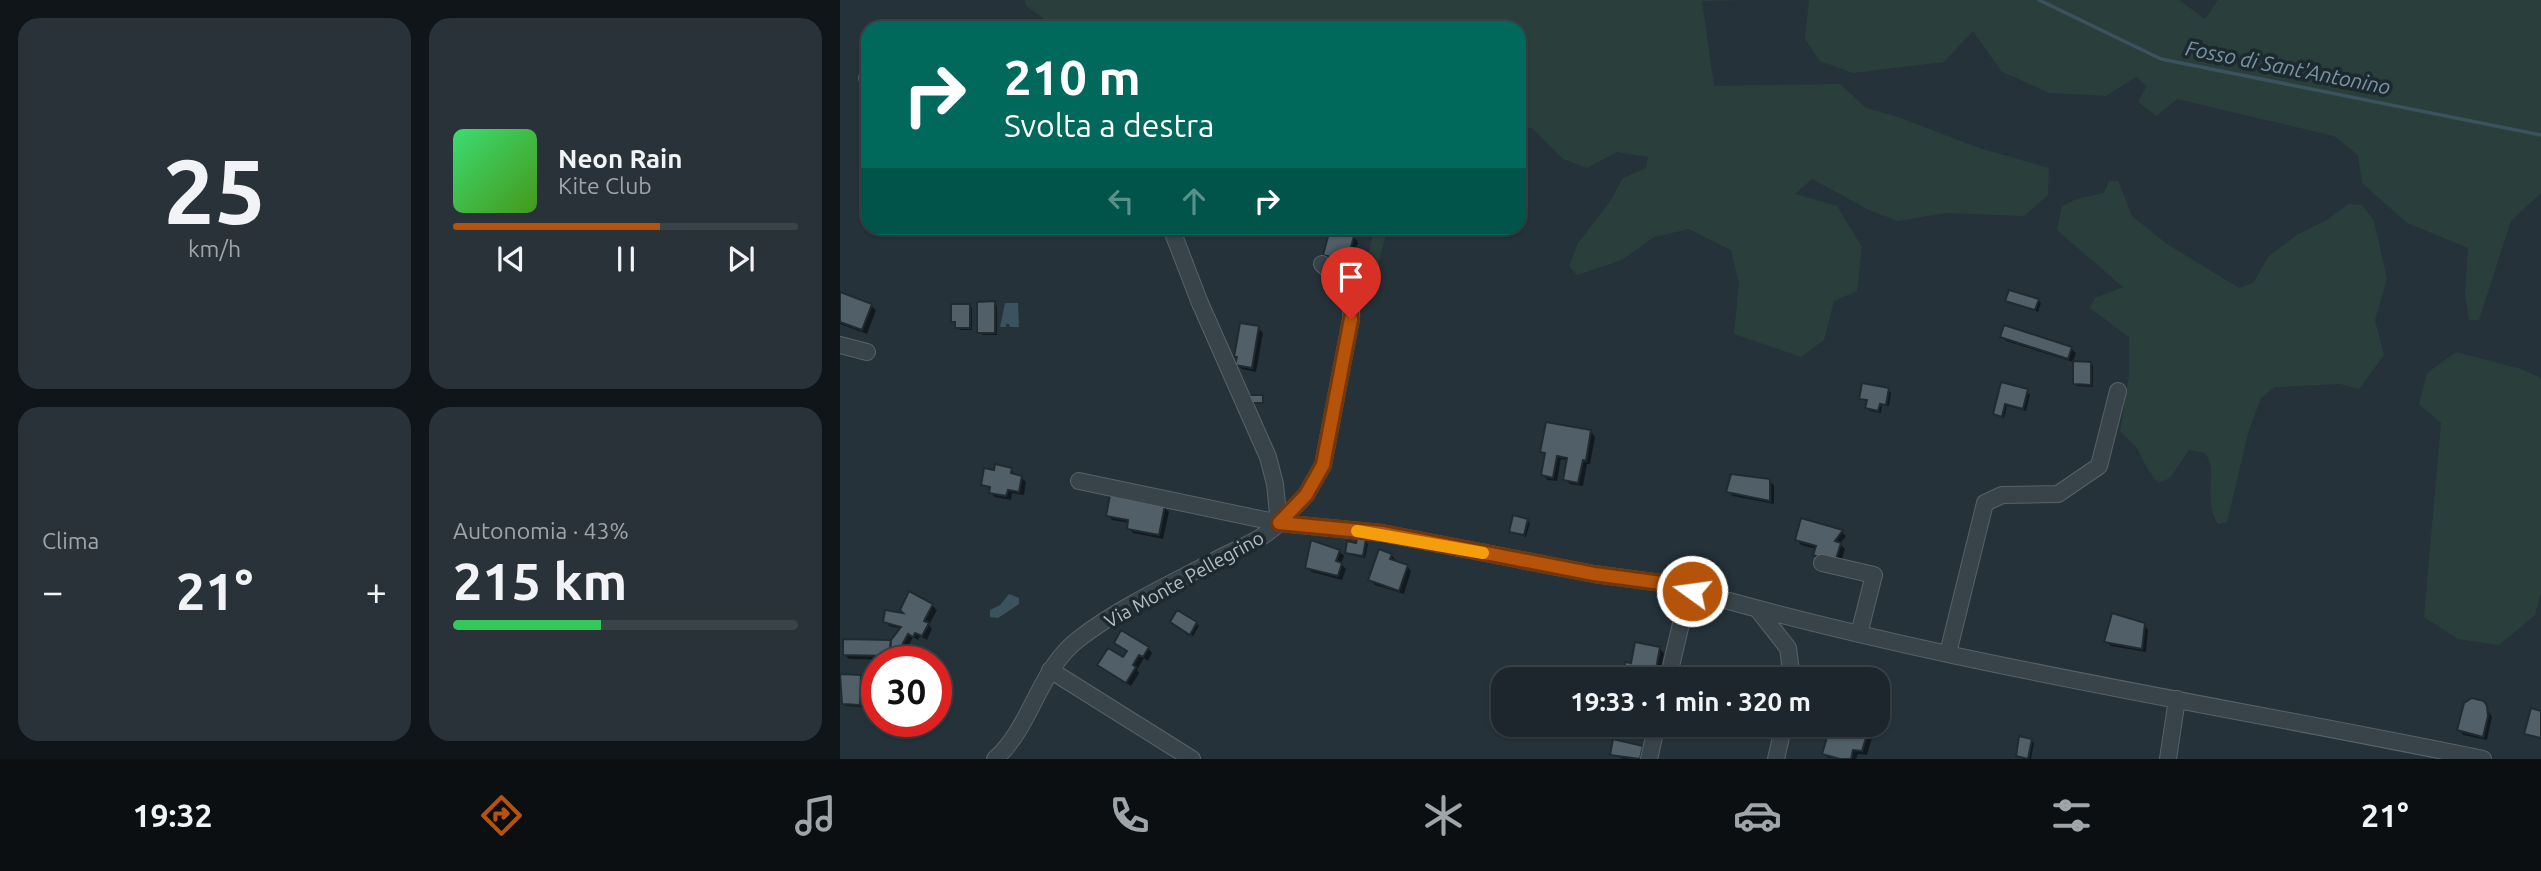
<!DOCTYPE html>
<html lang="it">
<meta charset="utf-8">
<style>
:root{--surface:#1c262c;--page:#293238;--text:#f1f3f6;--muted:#a0a5a9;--line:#3a4348;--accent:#b45309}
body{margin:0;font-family:Ubuntu,sans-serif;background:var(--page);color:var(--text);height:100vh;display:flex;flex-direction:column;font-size:26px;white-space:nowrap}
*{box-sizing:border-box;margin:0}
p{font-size:23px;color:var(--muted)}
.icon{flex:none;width:38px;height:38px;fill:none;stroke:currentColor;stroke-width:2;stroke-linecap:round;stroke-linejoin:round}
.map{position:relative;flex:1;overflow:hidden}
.sheet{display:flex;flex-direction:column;gap:18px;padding:18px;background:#0f1518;width:840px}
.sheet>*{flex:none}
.guide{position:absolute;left:21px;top:21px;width:665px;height:214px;border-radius:21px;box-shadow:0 2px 5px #0004,0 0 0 2px var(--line);background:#00695c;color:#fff;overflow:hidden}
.speed{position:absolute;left:21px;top:646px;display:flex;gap:14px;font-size:35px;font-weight:700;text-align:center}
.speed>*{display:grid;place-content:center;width:91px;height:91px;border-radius:50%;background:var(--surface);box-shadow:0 2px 5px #0004,0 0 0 2px var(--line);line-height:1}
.speed .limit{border:10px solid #d22;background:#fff;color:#111}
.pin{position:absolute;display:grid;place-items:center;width:60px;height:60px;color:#fff;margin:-72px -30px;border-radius:50% 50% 50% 0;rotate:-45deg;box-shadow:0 0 7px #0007}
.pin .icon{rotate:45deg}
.me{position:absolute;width:77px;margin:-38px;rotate:284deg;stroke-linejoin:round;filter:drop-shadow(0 0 5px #0008)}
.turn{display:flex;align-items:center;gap:24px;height:147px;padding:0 28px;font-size:32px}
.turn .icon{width:91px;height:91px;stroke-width:2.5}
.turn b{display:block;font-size:49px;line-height:60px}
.lanes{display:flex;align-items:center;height:66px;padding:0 28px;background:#0003;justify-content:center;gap:35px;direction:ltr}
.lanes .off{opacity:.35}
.big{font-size:52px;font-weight:600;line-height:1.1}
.sheet .card{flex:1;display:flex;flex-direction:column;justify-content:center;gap:10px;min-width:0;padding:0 24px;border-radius:21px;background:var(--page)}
.sheet .dial{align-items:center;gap:0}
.dial b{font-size:91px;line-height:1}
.song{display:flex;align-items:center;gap:21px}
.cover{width:84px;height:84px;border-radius:10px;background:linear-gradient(135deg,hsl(140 70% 55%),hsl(100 70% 35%))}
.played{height:7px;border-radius:4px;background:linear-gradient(90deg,var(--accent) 60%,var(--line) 60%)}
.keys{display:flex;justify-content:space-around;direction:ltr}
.heat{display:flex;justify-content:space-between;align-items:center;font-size:38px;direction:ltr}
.charge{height:10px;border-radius:5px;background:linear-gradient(90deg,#34c759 43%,var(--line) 0)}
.sheet .tiles{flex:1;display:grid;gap:18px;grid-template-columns:repeat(2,1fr)}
.trip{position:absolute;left:651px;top:667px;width:399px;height:70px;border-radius:21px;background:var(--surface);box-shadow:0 2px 5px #0004,0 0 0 2px var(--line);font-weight:600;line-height:70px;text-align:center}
.dock{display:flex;height:112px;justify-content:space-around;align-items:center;background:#0b0f12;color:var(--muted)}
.dock .icon{width:49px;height:49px}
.dock .selected{color:var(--accent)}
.dock b{font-size:32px;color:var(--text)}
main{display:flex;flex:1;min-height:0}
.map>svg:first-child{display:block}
.green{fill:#2a3f3b}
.water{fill:#3b525f}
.shadow{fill:#0007}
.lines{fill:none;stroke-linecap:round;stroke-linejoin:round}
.stream{stroke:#3b525f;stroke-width:3.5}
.building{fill:#515f68;stroke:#202b31;stroke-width:2}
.street-casing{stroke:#576268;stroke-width:18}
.street{stroke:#39444a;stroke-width:16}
.route-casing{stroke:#753606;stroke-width:18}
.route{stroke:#b45309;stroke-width:12}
.slow{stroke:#f59e0b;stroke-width:12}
.labels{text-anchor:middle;stroke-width:7;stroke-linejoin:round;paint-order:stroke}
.street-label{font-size:19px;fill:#b5bfc6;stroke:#1e292f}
.water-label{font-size:21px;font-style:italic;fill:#7896a6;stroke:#1e292f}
</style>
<main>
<section class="sheet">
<div class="tiles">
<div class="card dial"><b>25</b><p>km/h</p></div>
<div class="card">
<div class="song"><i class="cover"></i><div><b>Neon Rain</b><p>Kite Club</p></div></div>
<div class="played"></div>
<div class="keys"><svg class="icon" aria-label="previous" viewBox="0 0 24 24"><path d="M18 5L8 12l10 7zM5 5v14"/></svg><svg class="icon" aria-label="pause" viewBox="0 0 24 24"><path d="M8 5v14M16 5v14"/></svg><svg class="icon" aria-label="next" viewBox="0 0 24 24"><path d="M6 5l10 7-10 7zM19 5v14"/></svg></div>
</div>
<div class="card"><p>Clima</p>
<div class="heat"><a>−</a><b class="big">21°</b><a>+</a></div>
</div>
<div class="card"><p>Autonomia · 43%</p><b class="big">215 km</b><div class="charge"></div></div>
</div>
</section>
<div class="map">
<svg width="1701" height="759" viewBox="0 0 1701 759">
<rect width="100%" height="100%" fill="#25323a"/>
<path class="green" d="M185,0H907L862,1L874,86L1000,84L1026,108L1058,117L1139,148L1209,168L1208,195L1184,216L1106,213L1058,221L1031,211L972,179L955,194L997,206L1022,247L1017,291L994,301L984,340L961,357L894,334L899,283L891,250L849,229L814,237L782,260L737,275L729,266L738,243L769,203L783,178L806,168L808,157L777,152L747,168L723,159L692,128L679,127V28H217L186,6Z
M969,0H1339L1365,19L1378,0H1701V193L1671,221L1639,320H1629L1625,296L1628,248L1567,223L1522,183L1518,155L1494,136L1337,99L1317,116L1298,102L1307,86L1296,77L1266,96L1209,93L1161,71L1133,31L1104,62L1013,73L980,61L965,39Z
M1269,181H1278L1292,216L1327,244L1399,288L1413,283L1429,256L1457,235L1487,220L1508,204L1522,205L1534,221L1547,279L1535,320L1544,355L1519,389L1500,384L1435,387L1421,398L1409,430L1387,522L1378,524C1361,498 1380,474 1365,453L1349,450L1330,478L1318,483L1307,468L1297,448L1280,431L1289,376V337L1250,308L1255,298L1283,287L1217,230L1222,206L1237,199L1264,193Z
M534,228H548L529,297L520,292Z
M1616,352L1681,369L1701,378V592L1695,615L1659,645L1618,639L1584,617L1601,423L1579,404L1587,373Z"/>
<path class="water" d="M165,303H178L179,327H170L169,324H166V327H160Z
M169,594L179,598V604L158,618L150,617V610L160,605Z"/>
<path class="shadow" d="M514,237L518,242L516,251L527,254L531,258L527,273L509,268L504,263L490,259L485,254Z
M0,294L31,306L36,310L27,334L0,324Z
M1167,300H1198L1201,303L1198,312Z
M154,303L157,306V335H142L139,332Z
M129,305L132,308V330H120L113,322Z
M418,328L423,333L416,372L402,369L397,365Z
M1162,336L1231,349L1236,353L1233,362L1166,341Z
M1251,363L1253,366V387L1237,386L1235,384Z
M1163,385L1190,394L1186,411L1167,406L1164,418L1155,414Z
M1048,390L1051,393L1049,406L1042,405L1041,413L1030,411L1027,408L1028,402L1021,398Z
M751,432L755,437L750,464H747L743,486L730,484L725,479L729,461L721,459L717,481L708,480L703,475L707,456L702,451Z
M171,469L175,476L181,477L186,482L184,495L172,493L171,500L155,497L151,493V490L143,484L155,472Z
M929,481L934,485V504L893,496L888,492Z
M324,507L329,512L323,539L293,533L289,529L290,523L272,520L268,515Z
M687,520L690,523L686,537L671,532Z
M1002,532L1006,536L1000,544L1005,549L1000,565L980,560L975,555L977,549L961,545L957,540Z
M525,541L528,544L525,558L510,555L507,552Z
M499,551L504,556L501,564L506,569L502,580L472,572L467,567Z
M551,555L556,560L555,563L567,567L571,571L564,594L535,585L530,580Z
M92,605L97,610L89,625L92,629L87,640L80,636L78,640L73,637L67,649L75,656L73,659L55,650L54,660L9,659L4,654L52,642L62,629L49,626L45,621L67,616Z
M356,623L359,626L353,636L335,625Z
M1304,625L1308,630L1306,652L1271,646L1266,641Z
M308,648L312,653L308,661L304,658L297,670L299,673L291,686L259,665L284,659L289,652Z
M819,648L824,653L820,673L818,672L816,679H789L784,675L792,665Z
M0,675L20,676L23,679L22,707L6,706L3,703L4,691L0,690Z
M1643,703L1652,717L1647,740L1623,735L1619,730Z
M993,724H1036L1027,755L1018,754L1016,759L988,758L984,753Z
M1191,740L1194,743L1191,759L1180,758L1177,755Z
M802,748L805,751L803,759H783L772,754Z"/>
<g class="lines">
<path class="stream" d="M1199,0L1321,59L1701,135"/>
</g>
<path class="building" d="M24,33L28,34V69L19,67Z
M490,229L514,236L511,247L527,252L522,270L502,264L503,260L483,255Z
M1169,290L1199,299L1195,310L1165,301Z
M0,292L32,304L22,330L0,322Z
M155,301V333H137V302Z
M111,304H130V328H115V322H111Z
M400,323L419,326L412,368L395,365L397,357H394Z
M1164,325L1232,347L1228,359L1160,337Z
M1233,361L1251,362V385L1233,384Z
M1161,382L1188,389L1183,409L1165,404L1162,417L1153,414Z
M1022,383L1049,388L1046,405L1040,404L1038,411L1025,408L1027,400L1019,399Z
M409,395H423V403H409Z
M706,422L751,430L746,461L743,460L738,483L723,480L727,458L717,456L713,478L701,475L705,453L700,452Z
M155,464L172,468L171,473L182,476L179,492L168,490L166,496L149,493L150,487L141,485L144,468L154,470Z
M891,474L930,479V501L886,492Z
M270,495L325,505L319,535L287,529L288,520L266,516Z
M673,515L688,519L684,535L669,532Z
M961,518L1003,530L995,541L1001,543L995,562L973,555L976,546L955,540Z
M517,538L526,539L523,556L505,553L507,541L516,543Z
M471,540L500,550L496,561L502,563L498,576L465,568Z
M539,549L552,554L550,559L568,565L559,591L528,580Z
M69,591L93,604L84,621L89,623L82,636L75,633L73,637L68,634L62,645L71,650L68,656L50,647L51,640L61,627L43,622L45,610L63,613L60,610Z
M337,610L357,622L350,635L330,622Z
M1272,613L1305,623L1302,649L1264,642Z
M281,630L309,647L303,657L299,655L293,665L296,667L286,683L257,665L268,648L283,657L287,651L274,643Z
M3,639L51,640L50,656L3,655Z
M795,642L820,647L816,669H813L811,679H793L783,675L785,662L791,663Z
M0,674L21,675L20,705L2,704Z
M1632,698L1644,701L1647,706L1648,716L1643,737L1617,730L1624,703Z
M1691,708L1701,711V738L1684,734Z
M991,724H1030L1022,751L1013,750L1011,759H1000L982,754Z
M1179,736L1192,739L1188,759L1176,756Z
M773,739L803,746L800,759L770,755Z"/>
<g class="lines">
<g class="street-casing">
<path id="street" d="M27,78H28
M331,228L360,303L428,457L435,484L439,523
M0,345L27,352
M239,481L439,523
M439,523L466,495L483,465L511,319C513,293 501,280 482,264
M982,563L1034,575L1019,634
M829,584C1096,663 1372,703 1643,759
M918,610L948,648L952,679
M1108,653L1145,503L1162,495L1218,494L1259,466L1278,391
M210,670L352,759
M155,759C193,725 198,669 240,638C277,609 332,583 374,561C396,549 421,541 439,523L542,533L754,574L829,584L844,611L828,679
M809,759L817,724
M936,759L944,724
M1328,759L1337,699"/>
</g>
<use href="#street" class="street"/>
</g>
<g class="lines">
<g class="route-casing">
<path id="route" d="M511,319L483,465L466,495L439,523L542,533L754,574L829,584L852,591"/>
</g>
<use href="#route" class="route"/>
<path class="slow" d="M517,531L643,553"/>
</g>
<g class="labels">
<g class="street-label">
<text transform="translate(344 579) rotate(-29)" y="7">Via Monte Pellegrino</text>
</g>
<g class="water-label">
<text transform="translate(1448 68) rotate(11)" y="7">Fosso di Sant'Antonino</text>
</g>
</g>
</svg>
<div class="speed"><div class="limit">30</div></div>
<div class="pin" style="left:511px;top:319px;background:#d93025"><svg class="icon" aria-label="arrive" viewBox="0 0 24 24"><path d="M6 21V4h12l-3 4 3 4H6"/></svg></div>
<svg class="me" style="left:852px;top:591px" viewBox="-20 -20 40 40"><circle r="17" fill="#b45309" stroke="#fff" stroke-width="3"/><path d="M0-11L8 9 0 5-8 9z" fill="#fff"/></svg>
<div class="trip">19:33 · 1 min · 320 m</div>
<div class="guide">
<div class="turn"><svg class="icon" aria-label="right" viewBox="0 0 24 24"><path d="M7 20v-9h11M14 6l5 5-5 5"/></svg><div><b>210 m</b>Svolta a destra</div></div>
<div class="lanes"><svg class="icon off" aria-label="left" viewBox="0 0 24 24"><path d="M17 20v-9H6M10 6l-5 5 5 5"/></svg><svg class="icon off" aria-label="ahead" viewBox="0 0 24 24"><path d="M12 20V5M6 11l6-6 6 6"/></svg><svg class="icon" aria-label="right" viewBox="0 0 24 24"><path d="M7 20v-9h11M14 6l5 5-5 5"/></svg></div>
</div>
</div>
</main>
<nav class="dock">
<b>19:32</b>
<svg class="icon selected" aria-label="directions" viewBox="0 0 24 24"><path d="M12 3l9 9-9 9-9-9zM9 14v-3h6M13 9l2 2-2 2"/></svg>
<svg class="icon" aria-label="music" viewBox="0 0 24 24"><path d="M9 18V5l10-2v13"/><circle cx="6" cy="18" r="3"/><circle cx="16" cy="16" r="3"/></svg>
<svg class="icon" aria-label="phone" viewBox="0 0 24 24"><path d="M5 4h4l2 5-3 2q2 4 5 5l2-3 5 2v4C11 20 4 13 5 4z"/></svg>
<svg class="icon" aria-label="climate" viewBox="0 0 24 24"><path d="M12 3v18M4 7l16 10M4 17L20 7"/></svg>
<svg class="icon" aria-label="car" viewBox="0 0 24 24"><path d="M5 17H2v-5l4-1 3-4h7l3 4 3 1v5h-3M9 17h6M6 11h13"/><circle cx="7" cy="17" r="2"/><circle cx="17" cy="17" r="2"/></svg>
<svg class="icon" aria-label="filters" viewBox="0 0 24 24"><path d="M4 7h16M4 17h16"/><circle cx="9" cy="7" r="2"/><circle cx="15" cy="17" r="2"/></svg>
<b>21°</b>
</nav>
